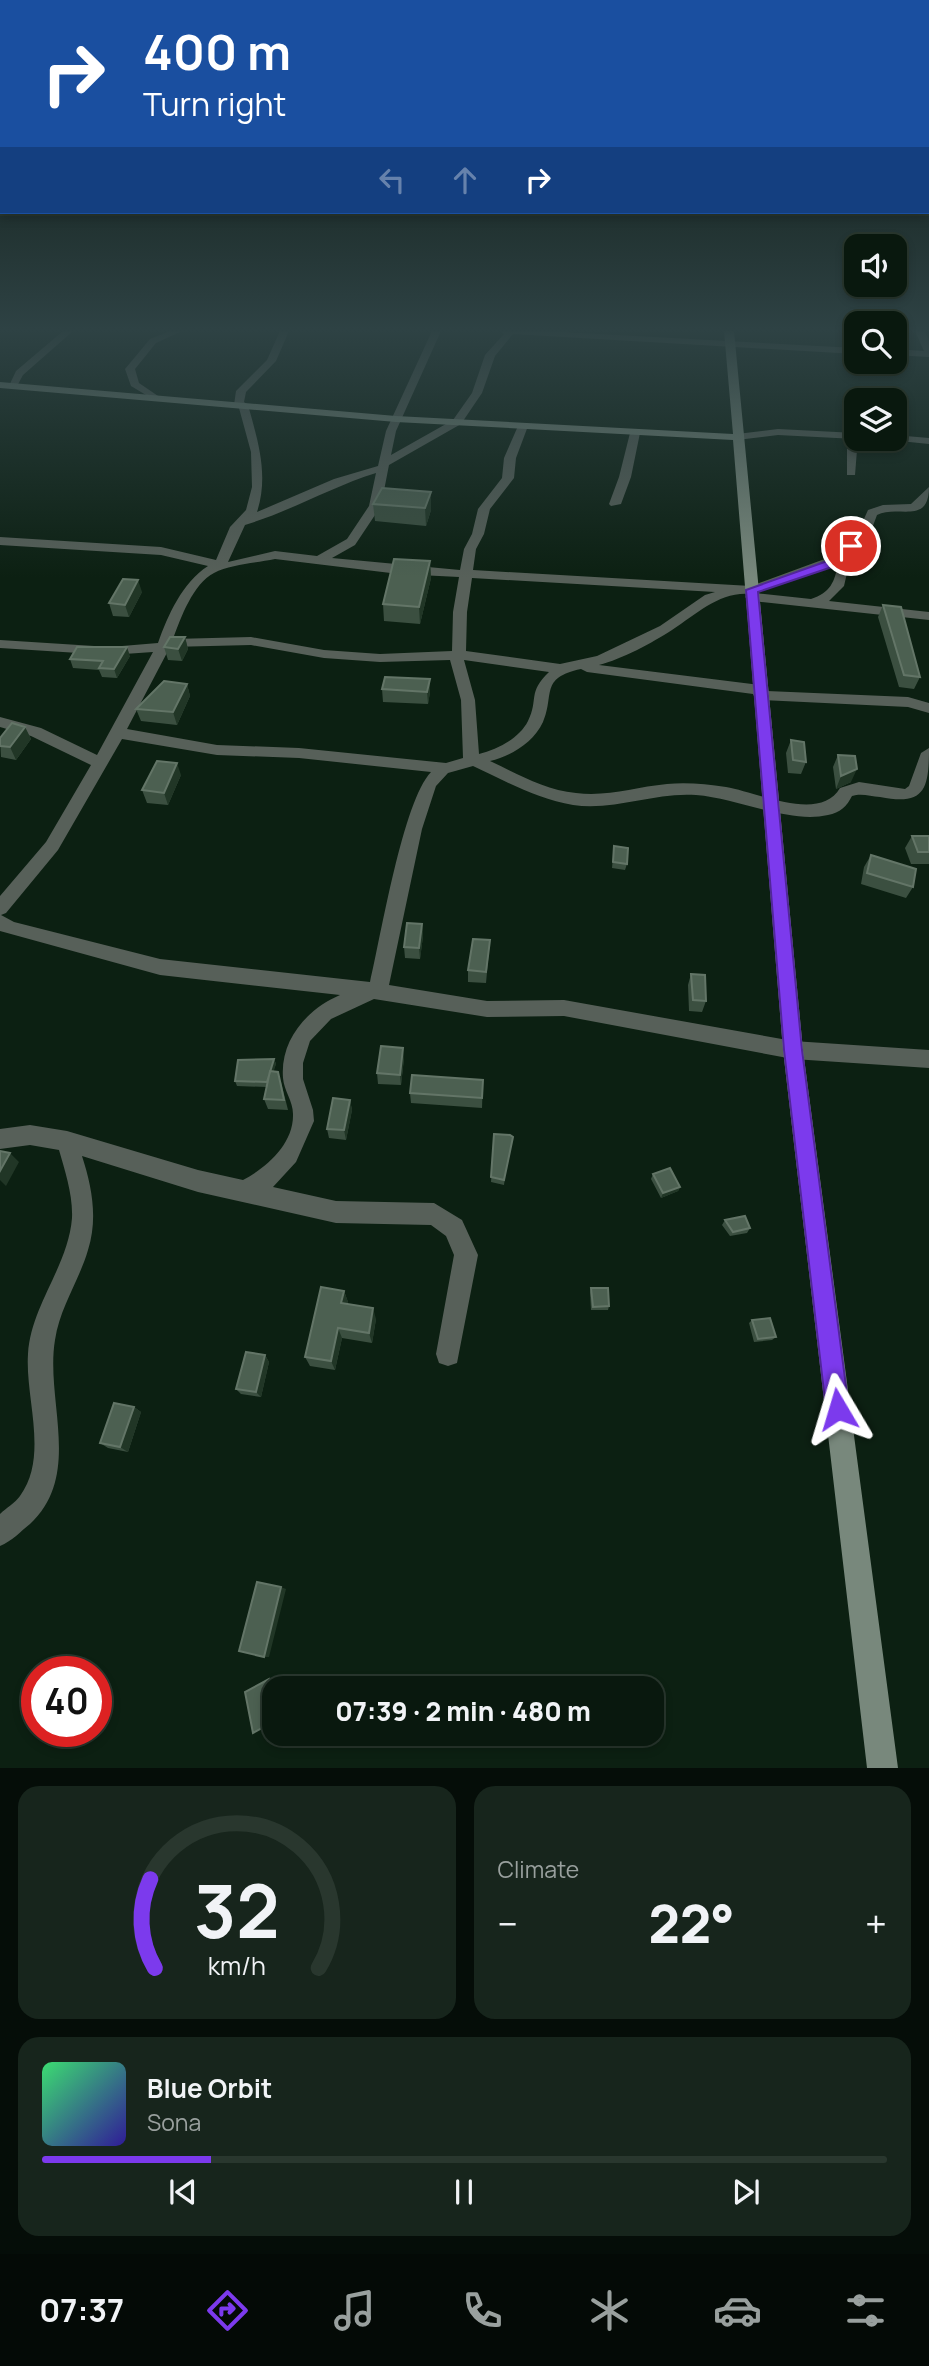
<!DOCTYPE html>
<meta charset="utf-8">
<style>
:root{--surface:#09180e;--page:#17251c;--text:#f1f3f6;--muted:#99a09e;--line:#29372e;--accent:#7c3aed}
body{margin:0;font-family:Manrope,sans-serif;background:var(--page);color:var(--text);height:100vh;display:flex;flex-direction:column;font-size:26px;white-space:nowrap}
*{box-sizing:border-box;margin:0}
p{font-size:23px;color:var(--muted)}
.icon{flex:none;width:38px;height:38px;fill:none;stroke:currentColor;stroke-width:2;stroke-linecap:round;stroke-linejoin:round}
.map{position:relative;height:1768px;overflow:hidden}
.details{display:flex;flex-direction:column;gap:18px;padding:18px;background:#050d08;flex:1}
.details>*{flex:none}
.banner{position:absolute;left:0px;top:0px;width:929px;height:214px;box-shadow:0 4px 10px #0003,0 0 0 2px var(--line);background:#1a4fa0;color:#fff;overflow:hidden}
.controls{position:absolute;left:844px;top:234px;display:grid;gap:14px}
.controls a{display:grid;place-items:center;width:63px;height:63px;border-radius:14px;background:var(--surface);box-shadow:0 4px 10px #0003,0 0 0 2px var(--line);font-size:35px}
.speed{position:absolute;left:21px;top:1656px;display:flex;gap:14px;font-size:35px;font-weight:700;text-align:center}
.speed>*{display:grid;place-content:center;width:91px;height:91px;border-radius:50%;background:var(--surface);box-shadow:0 4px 10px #0003,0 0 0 2px var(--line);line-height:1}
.speed .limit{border:10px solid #d22;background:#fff;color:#111}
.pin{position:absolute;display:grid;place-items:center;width:60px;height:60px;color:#fff;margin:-30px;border:4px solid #fff;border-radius:50%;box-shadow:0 2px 7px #0007}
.me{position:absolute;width:77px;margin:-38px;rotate:353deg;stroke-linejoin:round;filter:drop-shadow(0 0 5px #0008)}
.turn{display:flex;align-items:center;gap:24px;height:147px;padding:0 28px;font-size:32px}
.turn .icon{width:91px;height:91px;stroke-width:2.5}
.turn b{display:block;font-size:49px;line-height:60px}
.lanes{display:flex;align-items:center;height:66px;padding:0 28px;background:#0003;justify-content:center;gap:35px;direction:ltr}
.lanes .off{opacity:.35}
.big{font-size:52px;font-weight:800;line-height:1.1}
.details .card{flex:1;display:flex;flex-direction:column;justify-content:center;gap:10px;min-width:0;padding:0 24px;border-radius:21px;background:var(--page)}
.details .dial{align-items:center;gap:0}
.dial svg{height:182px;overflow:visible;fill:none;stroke:var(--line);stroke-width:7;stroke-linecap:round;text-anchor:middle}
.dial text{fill:var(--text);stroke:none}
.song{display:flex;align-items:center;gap:21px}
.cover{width:84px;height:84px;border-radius:10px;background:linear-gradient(135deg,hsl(140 70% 55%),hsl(250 70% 35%))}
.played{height:7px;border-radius:4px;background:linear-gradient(90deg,var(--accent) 20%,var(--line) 20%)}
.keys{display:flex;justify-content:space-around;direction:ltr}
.heat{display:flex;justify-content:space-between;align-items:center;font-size:38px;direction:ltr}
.details .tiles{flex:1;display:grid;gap:18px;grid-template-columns:1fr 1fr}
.card:last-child{grid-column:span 2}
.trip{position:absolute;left:262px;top:1676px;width:402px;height:70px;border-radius:21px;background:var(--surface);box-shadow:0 4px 10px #0003,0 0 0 2px var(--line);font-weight:800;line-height:70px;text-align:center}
.tabs{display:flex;height:112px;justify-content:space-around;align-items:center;background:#040a06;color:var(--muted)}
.tabs .icon{width:49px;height:49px}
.tabs .current{color:var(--accent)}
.tabs b{font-size:32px;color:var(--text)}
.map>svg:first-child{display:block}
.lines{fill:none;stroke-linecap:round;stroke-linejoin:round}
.street{fill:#576059;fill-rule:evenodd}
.secondary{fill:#78887c;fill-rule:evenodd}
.wall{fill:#3b4f40}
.shaded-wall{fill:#213626}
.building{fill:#4c6051;stroke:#637567;stroke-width:2}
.route{fill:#7c3aed;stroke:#51269a;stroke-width:2}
</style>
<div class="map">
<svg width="929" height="1768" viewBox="0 0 929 1768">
<rect width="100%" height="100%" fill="#0c2012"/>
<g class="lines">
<path class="street" d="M63,331H73L23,375L16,388H8L16,371Z
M170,331H182L156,343L135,369L139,383L161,398L156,401L131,386L125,369L150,339Z
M280,331H289L276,361L246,392L244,402L248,405C258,441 269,475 257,512L334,479L378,466L386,431L432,331H441L396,431L391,455L453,420L472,393L485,355L504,334L500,331H544L856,348V354L513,334L495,356L482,393L461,424L389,465L381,506L355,545L332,558L460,570L464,549L472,534L478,509L502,478L504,458L518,426L523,423L528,426L516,458L514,478L490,509L484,534L476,549L473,570L751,586L841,553L859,530L868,510L883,505L911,504L929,487C929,526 897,504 877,515L871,531L851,556L844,586L829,601L929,612V620L752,601L745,597L749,594C719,592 697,614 672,630C652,643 622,659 599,665L760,685L767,691L908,697L929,703V713L908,707L760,700L755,698L753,694L587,672L581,669C539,678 555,695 543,722C533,743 511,756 490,761C518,774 545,790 576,793C608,797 635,787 667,784C686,782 706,784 726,787C757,792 820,823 840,788L859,782L905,789L909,786L921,753L929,748C929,789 925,806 880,797C870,796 861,793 852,796C847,806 840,813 828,815C789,824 737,798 696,795C654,792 615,811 573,805C537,799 505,781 473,766L448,773L436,786L422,829L389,985L487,1001L564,1000L793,1041L929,1050V1068L793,1059L564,1016L487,1017L374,999L331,1019L310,1041L303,1063V1079L313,1110L314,1121L296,1162L273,1187L336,1201L434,1203L462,1220L478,1255L457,1363L448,1366L439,1363L436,1354L454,1255L446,1236L431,1225L336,1223L198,1192L82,1156C92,1187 98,1218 88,1250C79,1281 60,1307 55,1340C45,1400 83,1475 30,1524C20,1532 12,1541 0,1546V1514C6,1508 15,1503 20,1496C49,1456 25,1399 28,1354C31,1305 68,1267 72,1218C73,1195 65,1171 59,1150L30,1145L0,1149V1129L30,1125L67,1131L198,1170L243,1180C266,1168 294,1144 293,1114C293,1101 284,1091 283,1078C280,1040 307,1009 340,995L160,975L0,931V896L46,842L91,765L31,736L0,727V717L41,728L97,755L153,652L110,655L0,648V640L110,647L158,643C168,615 182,583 208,566L161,555L0,545V537L161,547L216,560L230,527L246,510L252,487L251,452L239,408L234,405L236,391L267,360ZM376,473L369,506L347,539L317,556L275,551L228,562L245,525C291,511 331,487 376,473ZM275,559L399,574L459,577L453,612L452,651L380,654L324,650L251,637L173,639C181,617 193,584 214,573C231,564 257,563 275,559ZM838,563C835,582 830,593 811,599L754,593ZM472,578L715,592L705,595L660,626L597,656L560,664L466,651L467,612ZM251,645L324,658L380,662L450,660L461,700L463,758L446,763L299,748L217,745L127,729L170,647ZM464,660L549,672C527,693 539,699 528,721C519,739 497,749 479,754L475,700ZM122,739L217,755L299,758L431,772C403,801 381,936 370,982L160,959L14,922L1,915L6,913L58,850Z
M915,331H925L929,341V357L894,355V349L924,351Z
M778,429L856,433V439L778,435L737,440L732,437L737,434Z
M635,430L640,433L631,477L621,504L611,506L609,504L619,477L630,433Z
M894,435L929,438V444L890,440L894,439Z
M859,439H872L857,450L855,475H847V449Z"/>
<path class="secondary" d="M724,331H734L803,1050L898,1768H867L783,1050L733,440L396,422L0,388V382L396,416L733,434Z"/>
</g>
<path class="wall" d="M431,492V510L426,526L375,521L373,504Z
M430,561L431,578L420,624L384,621L383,604Z
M142,592L129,617L113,616L109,603Z
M883,605L920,677L914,689L899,687L878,617Z
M185,637L188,649L182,661L168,660L164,647Z
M130,656L117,678L102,677L99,670L73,668L70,659Z
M430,679V692L428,704L383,702L382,689Z
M187,684L190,696L177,725L141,721L136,709Z
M25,727L31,739L16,760L1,757L0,738Z
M791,740L806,762L801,774L788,773L786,753Z
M838,755L851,782L836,789L833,767Z
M181,775L168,805L147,803L142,790Z
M912,836H929V864H911L905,848Z
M614,846L627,864L625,870L612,868Z
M871,855L913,887L906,898L861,884L864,867Z
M422,924L423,936L420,959L405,958L404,947Z
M490,940L486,983L468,982V970Z
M691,974L706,1001L702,1012L689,1011L688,985Z
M404,1058L401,1085L378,1084L377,1073Z
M274,1059L276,1064L273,1071L281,1082L288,1110L268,1109L264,1099L267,1087L237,1086L235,1081Z
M483,1080L482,1108L411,1103L410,1093Z
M350,1100L352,1110L346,1140L329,1138L327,1129Z
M494,1134L510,1135L504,1185L491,1182Z
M653,1174L680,1187L678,1191L661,1198L651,1179Z
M725,1220L750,1228L747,1233L730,1236L722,1225Z
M591,1288L609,1306L608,1310H591L590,1292Z
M344,1291L348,1302L347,1304L376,1319L372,1343L342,1338L335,1370L310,1366L305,1357Z
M752,1320L776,1337L772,1340L754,1342L749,1323Z
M265,1355L269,1362L261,1397L241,1394L236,1389Z
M134,1407L141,1412L128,1452L108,1448L100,1443Z"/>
<path class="shaded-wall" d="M431,492V510L426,526L425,508Z
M430,561L431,578L420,624L419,607Z
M138,580L142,592L129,617L125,605Z
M185,637L188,649L182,661L178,649Z
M127,647L130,656L117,678L114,669Z
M430,679V692L428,704L427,692Z
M187,684L190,696L177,725L173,712Z
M25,727L31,739L16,760L10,747Z
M177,763L181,775L168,805L164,793Z
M857,769L851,782L836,789L841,776Z
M422,924L423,936L420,959L419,948Z
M403,1048L404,1058L401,1085L400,1075Z
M274,1059L276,1064L269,1087L267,1082Z
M350,1100L352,1110L346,1140L344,1130Z
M10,1153L19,1162L6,1186L0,1180V1171Z
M680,1187L678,1191L661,1198L663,1193Z
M344,1291L348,1302L345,1314L341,1303Z
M373,1308L376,1319L372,1343L369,1333Z
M338,1328L342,1338L335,1370L331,1361Z
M265,1355L269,1362L261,1397L256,1392Z
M134,1407L141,1412L128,1452L120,1447Z
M281,1587L286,1589L269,1657H264Z
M274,1678L276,1689H275V1706L269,1679Z"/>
<path class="building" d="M382,488L431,492L425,508L373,504Z
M394,559L430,561L419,607L383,604Z
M123,579L138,580L125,605L109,603Z
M883,605L901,607L920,677L904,675Z
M170,637H185L178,649L164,647Z
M77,647H127L114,669L99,668L103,661L70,659Z
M385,677L430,679L427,692L382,689Z
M164,681L187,684L173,712L136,709Z
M12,723L25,727L10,747L0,746V738Z
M791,740L804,742L806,762L793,760Z
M838,755L855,756L857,769L841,776Z
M157,761L177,763L164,793L142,790Z
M912,836H929V852H918Z
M614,846L628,848L627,864L613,862Z
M871,855L916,869L913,887L867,873Z
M407,923L422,924L419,948L404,947Z
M473,939L490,940L486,972L468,970Z
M691,974L705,975L706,1001L693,1000Z
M381,1046L403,1048L400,1075L377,1073Z
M274,1059L267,1082L235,1081L238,1060Z
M270,1071L278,1072L284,1100L264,1099Z
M412,1075L483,1080L482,1098L410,1093Z
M333,1098L350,1100L344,1130L327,1129Z
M494,1134L510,1135L513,1137L504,1180L491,1177Z
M0,1151L10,1153L0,1171Z
M670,1168L680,1187L663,1193L653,1174Z
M745,1216L750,1228L733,1232L725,1220Z
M321,1287L344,1291L341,1303L373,1308L369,1333L338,1328L331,1361L305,1357Z
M591,1288H608L609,1306L593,1307Z
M770,1318L776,1337L758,1339L752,1320Z
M246,1352L265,1355L256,1392L236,1389Z
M114,1403L134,1407L120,1447L100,1443Z
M257,1582L281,1587L264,1657L239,1651Z
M269,1679L275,1706V1721L253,1733L245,1692Z"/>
<linearGradient id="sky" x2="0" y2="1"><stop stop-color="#07120a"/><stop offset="0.57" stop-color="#2e4244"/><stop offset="1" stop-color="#2e4244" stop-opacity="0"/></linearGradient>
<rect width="929" height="578" fill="url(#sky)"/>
<path class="route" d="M851,542L857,546L849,559L838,565L758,592L802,1050L849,1409L846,1417L838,1420L830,1417L826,1409L784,1050L746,590L830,560Z"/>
</svg>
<div class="controls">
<a><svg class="icon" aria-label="sound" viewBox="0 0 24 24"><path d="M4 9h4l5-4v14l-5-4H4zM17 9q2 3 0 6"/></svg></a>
<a><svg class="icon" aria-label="search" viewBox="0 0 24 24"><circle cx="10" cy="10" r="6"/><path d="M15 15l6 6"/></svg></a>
<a><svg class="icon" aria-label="layers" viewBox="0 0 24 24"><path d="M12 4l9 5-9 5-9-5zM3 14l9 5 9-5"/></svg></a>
</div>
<div class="speed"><div class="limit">40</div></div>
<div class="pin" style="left:851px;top:546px;background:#d93025"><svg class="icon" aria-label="arrive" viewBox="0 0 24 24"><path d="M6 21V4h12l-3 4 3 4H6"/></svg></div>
<svg class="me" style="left:838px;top:1409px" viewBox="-20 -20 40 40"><path d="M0-17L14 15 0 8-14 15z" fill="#7c3aed" stroke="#fff" stroke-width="4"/></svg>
<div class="trip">07:39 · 2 min · 480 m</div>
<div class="banner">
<div class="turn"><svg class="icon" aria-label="right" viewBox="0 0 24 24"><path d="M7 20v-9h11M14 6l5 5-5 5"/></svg><div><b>400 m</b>Turn right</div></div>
<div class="lanes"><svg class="icon off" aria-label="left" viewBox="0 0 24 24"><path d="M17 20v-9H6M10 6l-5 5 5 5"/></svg><svg class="icon off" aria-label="ahead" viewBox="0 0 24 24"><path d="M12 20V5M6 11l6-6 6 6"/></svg><svg class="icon" aria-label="right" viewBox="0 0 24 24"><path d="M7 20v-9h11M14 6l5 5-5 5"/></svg></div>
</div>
</div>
<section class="details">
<div class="tiles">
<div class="card dial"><svg viewBox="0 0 100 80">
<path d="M14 69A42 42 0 1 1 86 69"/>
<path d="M14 69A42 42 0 0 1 12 30" stroke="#7c3aed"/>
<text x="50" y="56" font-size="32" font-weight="700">32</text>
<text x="50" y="72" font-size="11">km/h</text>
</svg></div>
<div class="card"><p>Climate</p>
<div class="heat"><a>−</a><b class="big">22°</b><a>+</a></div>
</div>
<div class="card">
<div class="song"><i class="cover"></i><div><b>Blue Orbit</b><p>Sona</p></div></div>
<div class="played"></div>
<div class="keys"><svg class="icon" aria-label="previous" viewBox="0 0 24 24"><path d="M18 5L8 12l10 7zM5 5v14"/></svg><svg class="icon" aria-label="pause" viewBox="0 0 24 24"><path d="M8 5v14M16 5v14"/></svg><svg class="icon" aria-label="next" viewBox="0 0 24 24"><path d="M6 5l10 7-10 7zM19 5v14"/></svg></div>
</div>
</div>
</section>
<nav class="tabs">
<b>07:37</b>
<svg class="icon current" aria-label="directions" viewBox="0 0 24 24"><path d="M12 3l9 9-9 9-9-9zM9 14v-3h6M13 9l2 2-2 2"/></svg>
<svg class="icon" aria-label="music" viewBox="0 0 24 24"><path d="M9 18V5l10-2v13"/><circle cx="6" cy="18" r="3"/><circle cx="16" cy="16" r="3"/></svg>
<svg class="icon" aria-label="phone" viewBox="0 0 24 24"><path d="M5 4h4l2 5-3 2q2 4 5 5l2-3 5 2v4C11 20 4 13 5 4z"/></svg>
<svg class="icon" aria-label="climate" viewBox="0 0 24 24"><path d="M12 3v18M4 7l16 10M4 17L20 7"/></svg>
<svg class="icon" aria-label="car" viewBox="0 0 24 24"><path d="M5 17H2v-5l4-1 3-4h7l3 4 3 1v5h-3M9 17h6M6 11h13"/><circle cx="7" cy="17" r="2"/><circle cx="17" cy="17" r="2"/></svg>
<svg class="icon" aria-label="filters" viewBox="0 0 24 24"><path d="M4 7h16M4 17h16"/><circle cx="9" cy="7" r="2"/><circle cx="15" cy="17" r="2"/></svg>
</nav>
